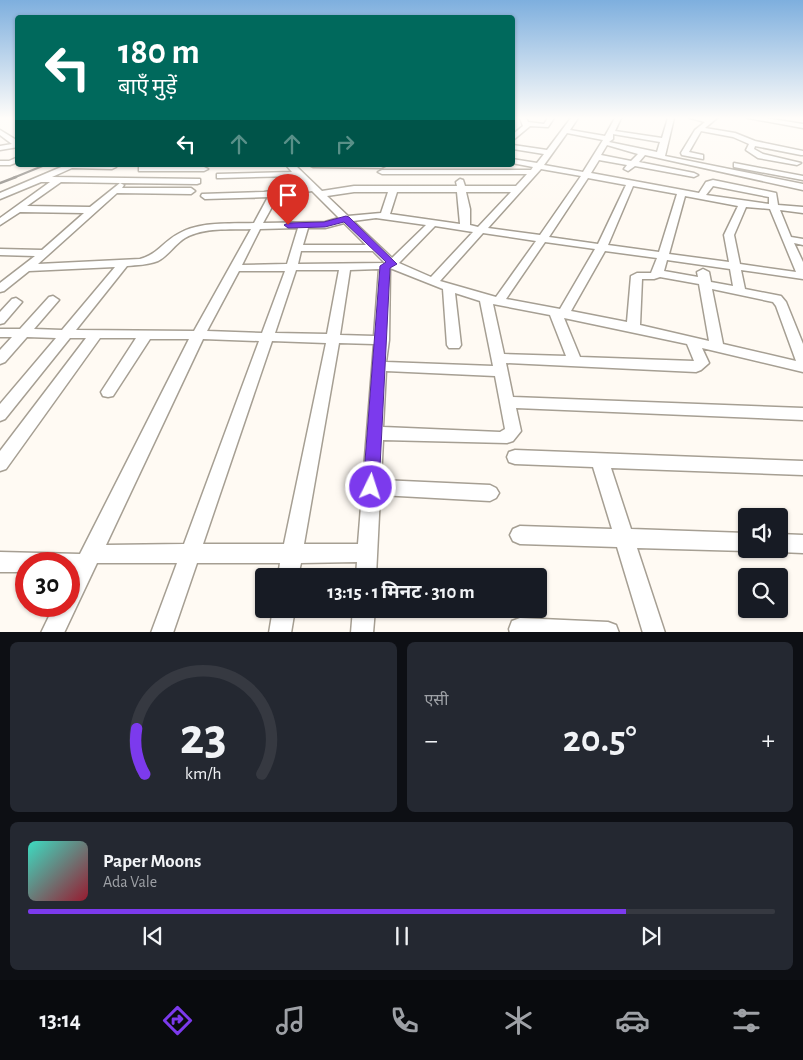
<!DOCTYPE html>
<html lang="hi">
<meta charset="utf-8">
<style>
:root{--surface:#171b24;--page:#242831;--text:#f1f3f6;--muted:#9ea1a6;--line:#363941;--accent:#7c3aed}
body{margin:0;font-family:"Alegreya Sans","Noto Sans Devanagari",sans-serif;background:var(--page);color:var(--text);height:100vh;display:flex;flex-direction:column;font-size:19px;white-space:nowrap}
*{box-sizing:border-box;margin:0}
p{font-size:16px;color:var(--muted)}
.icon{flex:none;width:28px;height:28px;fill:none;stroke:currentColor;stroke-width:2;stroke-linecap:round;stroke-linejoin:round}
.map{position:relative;height:632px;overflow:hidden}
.drawer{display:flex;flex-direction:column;gap:10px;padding:10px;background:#0d0f14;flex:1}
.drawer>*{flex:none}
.banner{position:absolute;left:15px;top:15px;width:500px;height:152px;border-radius:5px;box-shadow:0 1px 4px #0004;background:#00695c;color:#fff;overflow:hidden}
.tools{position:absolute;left:738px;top:508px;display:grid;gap:10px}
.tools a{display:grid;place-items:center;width:50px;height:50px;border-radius:5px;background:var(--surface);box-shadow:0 1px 4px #0004;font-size:25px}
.speed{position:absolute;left:15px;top:552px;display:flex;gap:10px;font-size:25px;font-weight:700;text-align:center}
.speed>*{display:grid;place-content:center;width:65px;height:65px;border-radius:50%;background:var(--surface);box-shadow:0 1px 4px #0004;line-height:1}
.speed .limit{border:8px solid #d22;background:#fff;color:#111}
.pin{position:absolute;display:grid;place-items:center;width:42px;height:42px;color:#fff;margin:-51px -21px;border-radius:50% 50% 50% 0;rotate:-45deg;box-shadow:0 0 5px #0007}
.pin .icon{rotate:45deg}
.me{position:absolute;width:55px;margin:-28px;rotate:4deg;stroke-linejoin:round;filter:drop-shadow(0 0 4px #0008)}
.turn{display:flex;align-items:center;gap:18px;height:105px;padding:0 20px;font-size:22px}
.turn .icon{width:65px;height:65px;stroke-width:2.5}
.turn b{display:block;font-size:35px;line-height:42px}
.lanes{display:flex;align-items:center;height:48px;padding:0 20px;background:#0003;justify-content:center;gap:25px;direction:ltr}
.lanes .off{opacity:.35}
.big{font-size:38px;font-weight:700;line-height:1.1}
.drawer .card{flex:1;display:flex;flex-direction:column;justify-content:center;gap:8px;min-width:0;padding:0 18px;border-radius:8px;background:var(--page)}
.drawer .dial{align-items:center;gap:0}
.dial svg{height:130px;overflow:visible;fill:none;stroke:var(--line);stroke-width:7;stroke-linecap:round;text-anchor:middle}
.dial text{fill:var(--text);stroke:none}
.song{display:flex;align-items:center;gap:15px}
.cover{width:60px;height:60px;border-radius:8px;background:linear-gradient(135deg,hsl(170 70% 55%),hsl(350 70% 35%))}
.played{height:5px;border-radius:2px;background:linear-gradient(90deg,var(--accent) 80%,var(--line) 80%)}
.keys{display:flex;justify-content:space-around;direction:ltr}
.heat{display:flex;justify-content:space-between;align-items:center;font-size:28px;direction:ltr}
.drawer .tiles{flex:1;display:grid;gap:10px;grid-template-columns:1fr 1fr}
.card:last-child{grid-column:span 2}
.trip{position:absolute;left:255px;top:568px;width:292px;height:50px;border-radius:5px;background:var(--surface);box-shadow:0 1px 4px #0004;font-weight:700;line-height:50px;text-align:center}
.dock{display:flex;height:80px;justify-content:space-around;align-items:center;background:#090b0e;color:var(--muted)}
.dock .icon{width:35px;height:35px}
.dock .on{color:var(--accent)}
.dock b{font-size:22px;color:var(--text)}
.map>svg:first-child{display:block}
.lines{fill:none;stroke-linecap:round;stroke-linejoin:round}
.minor-casing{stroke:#a69f93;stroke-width:3}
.minor{fill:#fff;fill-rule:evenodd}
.rail-far1{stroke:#86827c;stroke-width:2}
.rail{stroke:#86827c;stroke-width:2.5}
.route{fill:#7c3aed;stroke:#51269a}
</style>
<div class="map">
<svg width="803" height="633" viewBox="0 0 803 633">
<rect width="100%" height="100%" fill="#fffaf3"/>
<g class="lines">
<g class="minor-casing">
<path id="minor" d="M520,118H526L528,122L544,124L548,118H554L548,127L530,126L512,141V135L523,126Z
M571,118H578L570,130L605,136L615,118H621L615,131L662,138L668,118H674L665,156L803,184V190L645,155L639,162L694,173L698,175L694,177L635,166L628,171L624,169L627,165L599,160L591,173L699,193L706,182L713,180L776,193L778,205L803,207V213L780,210L791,237L803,239V245L794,243L803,262V279L741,270L745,289L781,296L786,302L803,344V372L702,348L709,363L701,370L696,372L506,363L513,397L803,408V420L516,408L521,431L513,441L507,443L383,440L381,480L490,485L496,488L499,493L496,498L490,501L380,495L376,576H356L357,562L301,563L298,576H278L280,563H197L173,633H151L177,563H97L64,633H41L54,606H69V577L71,573H69V564H26V572H0V552L80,554L189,339H150L113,396L108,397L103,396L101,392L136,338H100L6,469L0,471V451L86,338H70L5,419L0,421V404L56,338L27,337L5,362L0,364V350L12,337H0V329H20L49,297L53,296L59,300L34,329L62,330L115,267L29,271L4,291L0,292V283L35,256L0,255V249L42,250L84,213L20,212L0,225V218L50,182H41L0,199V193L66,165H114L116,167L112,169L72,168L52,177L200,179V183L197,184L120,183L124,185L122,188H191L195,191L191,194L117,193L38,264L140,259C158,254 163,242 178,234C200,221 229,224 254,223L268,197L205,199L201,196L202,194L264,192L307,186L297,176L220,178H217V174L292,172L286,165H295L322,191L354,186H457L456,182L460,179L463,180L465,186H516L527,174H382L378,172L382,170H531L533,167L512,163V159L537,163L544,154L513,149V145L547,150ZM567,133L603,140L583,172L544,165ZM613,134L660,142L657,152L609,142L613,139ZM607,145L638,154L631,161L601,155ZM541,169L581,176L540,235L488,228ZM588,178L626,185L598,244L549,237ZM61,182L120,183L90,207L27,206ZM633,186L677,194L659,252L608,245ZM713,186L769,197V204L706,195ZM312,191L339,218L325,222L263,223L278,196ZM354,192H388L381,213L348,216L327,196ZM397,192H457L460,224L390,214ZM466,192H511L478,227L470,225V209ZM685,196L738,206L724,235L729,262L669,254ZM746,207L770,209L796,272L740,264L734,235ZM376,218L426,225L392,258L353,221ZM344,223L366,245H303L308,228H325ZM435,226L473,232L431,277L399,263ZM298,228L287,264L242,265L260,229ZM251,229L194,331L76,330L127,266C137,265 148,265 158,261C168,256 175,244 185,238C204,227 229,230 251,229ZM483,233L536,241L496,297L440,281ZM545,242L595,249L560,309L506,299ZM301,251H373L385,263L298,264ZM605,251L657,258L651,273H637L631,276L627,322L571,311ZM667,260L730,269L733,286L711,282L709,272L703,269L697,272L698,277L664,271ZM390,268L443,289L447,345L449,348H459L461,345L455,293L480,301L493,366L386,362L389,340ZM379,269L374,336L340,335L350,270ZM296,270H339L327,334L275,333ZM239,271H285L262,333L207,331ZM660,277L699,284L709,341L640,325L642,279H654ZM712,289L773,302L776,306L796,361L723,344ZM493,304L550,315L566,356L504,354ZM564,318L687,344L694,361L580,357ZM203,339L259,341L184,544L106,545ZM272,341L326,343L284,544H203ZM339,343L374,344L358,544H304ZM386,371L495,376L505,429L500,432L383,427Z
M690,118H717L705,128L735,133L755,141L803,151V155H801L755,146L754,149L763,154L801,163L797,165L758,158L746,150L749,144L733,137L701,131L689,152L703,155V159L682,155L681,153L695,130L705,122Z
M748,118H765L803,124V128Z
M0,130L18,141V147L0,150V146L12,144L0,135Z
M18,157V162L10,165H0V161H9Z
M734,163L803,176V180L734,167Z
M309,165H384L385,166L381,168L313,167Z
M139,167H204L208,169L204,171H139Z
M16,298L22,302L4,323L0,324V312L12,299Z
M515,450L803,461V475L611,468L631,529L746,533V549H752L746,551L637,548L665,633H643L617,547L520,544L513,541L510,535L513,529L520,526L612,529L593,467L515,464L509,462L507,457L509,452Z
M779,534L803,535V553L779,552L772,549H779Z
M273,609H295L291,633H269Z
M353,609H375L373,633H351Z
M520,618L608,622L616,625L619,633H510L509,629L512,621Z"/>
</g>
<use href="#minor" class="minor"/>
<path class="rail-far1" d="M13,178L45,165"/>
<path class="rail" d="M0,183L16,177"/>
</g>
<linearGradient id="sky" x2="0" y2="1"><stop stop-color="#7eafde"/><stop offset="0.57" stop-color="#fffdfa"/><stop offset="1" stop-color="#fffdfa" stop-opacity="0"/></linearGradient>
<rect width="803" height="207" fill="url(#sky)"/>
<path class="route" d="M346,216L349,217L397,264L390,268L379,487L377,492L371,494L365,492L363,487L380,266L386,262L344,222L325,227L288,228L284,225L288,223L324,222Z"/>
</svg>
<div class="tools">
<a><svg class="icon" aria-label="sound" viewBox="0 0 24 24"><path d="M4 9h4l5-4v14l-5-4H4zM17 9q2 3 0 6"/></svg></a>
<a><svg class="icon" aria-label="search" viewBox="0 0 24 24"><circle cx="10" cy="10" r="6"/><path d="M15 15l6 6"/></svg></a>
</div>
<div class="speed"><div class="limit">30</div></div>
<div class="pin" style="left:288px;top:225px;background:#d93025"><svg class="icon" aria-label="arrive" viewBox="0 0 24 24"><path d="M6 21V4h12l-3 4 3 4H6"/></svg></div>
<svg class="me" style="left:371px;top:487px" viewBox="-20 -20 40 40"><circle r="17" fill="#7c3aed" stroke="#fff" stroke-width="3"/><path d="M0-11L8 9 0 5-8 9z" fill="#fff"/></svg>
<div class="trip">13:15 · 1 मिनट · 310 m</div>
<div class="banner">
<div class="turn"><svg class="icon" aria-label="left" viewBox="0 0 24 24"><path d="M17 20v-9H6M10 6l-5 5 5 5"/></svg><div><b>180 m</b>बाएँ मुड़ें</div></div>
<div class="lanes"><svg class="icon" aria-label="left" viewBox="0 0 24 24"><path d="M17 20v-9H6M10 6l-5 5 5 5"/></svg><svg class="icon off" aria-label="ahead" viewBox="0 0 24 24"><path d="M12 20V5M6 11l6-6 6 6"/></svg><svg class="icon off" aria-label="ahead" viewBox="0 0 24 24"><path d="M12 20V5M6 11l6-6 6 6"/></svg><svg class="icon off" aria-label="right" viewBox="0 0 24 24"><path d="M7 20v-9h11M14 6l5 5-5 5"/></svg></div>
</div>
</div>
<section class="drawer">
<div class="tiles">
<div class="card dial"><svg viewBox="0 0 100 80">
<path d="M14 69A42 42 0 1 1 86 69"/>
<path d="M14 69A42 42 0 0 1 9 41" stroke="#7c3aed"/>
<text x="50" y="56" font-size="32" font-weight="700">23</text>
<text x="50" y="72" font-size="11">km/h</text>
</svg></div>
<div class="card"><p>एसी</p>
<div class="heat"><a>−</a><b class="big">20.5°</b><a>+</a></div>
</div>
<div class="card">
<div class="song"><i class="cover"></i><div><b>Paper Moons</b><p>Ada Vale</p></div></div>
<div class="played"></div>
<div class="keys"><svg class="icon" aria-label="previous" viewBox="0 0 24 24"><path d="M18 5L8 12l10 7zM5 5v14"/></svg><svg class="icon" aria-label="pause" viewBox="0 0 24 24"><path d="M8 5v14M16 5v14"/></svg><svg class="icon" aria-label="next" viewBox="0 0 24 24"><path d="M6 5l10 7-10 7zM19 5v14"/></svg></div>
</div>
</div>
</section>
<nav class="dock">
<b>13:14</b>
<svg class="icon on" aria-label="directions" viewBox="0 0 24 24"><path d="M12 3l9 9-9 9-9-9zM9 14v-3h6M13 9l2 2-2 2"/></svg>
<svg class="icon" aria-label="music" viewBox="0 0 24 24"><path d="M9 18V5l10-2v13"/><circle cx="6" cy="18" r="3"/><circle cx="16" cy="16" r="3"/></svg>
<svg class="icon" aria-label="phone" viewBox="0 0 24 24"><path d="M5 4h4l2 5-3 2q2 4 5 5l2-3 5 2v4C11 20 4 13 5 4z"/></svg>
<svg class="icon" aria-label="climate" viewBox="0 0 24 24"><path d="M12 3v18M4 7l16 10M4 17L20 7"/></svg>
<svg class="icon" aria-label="car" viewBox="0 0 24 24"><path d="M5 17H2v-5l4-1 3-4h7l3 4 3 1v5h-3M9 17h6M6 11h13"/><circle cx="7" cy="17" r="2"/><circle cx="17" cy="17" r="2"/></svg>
<svg class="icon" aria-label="filters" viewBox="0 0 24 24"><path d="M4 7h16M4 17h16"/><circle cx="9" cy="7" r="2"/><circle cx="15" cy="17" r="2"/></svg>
</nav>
